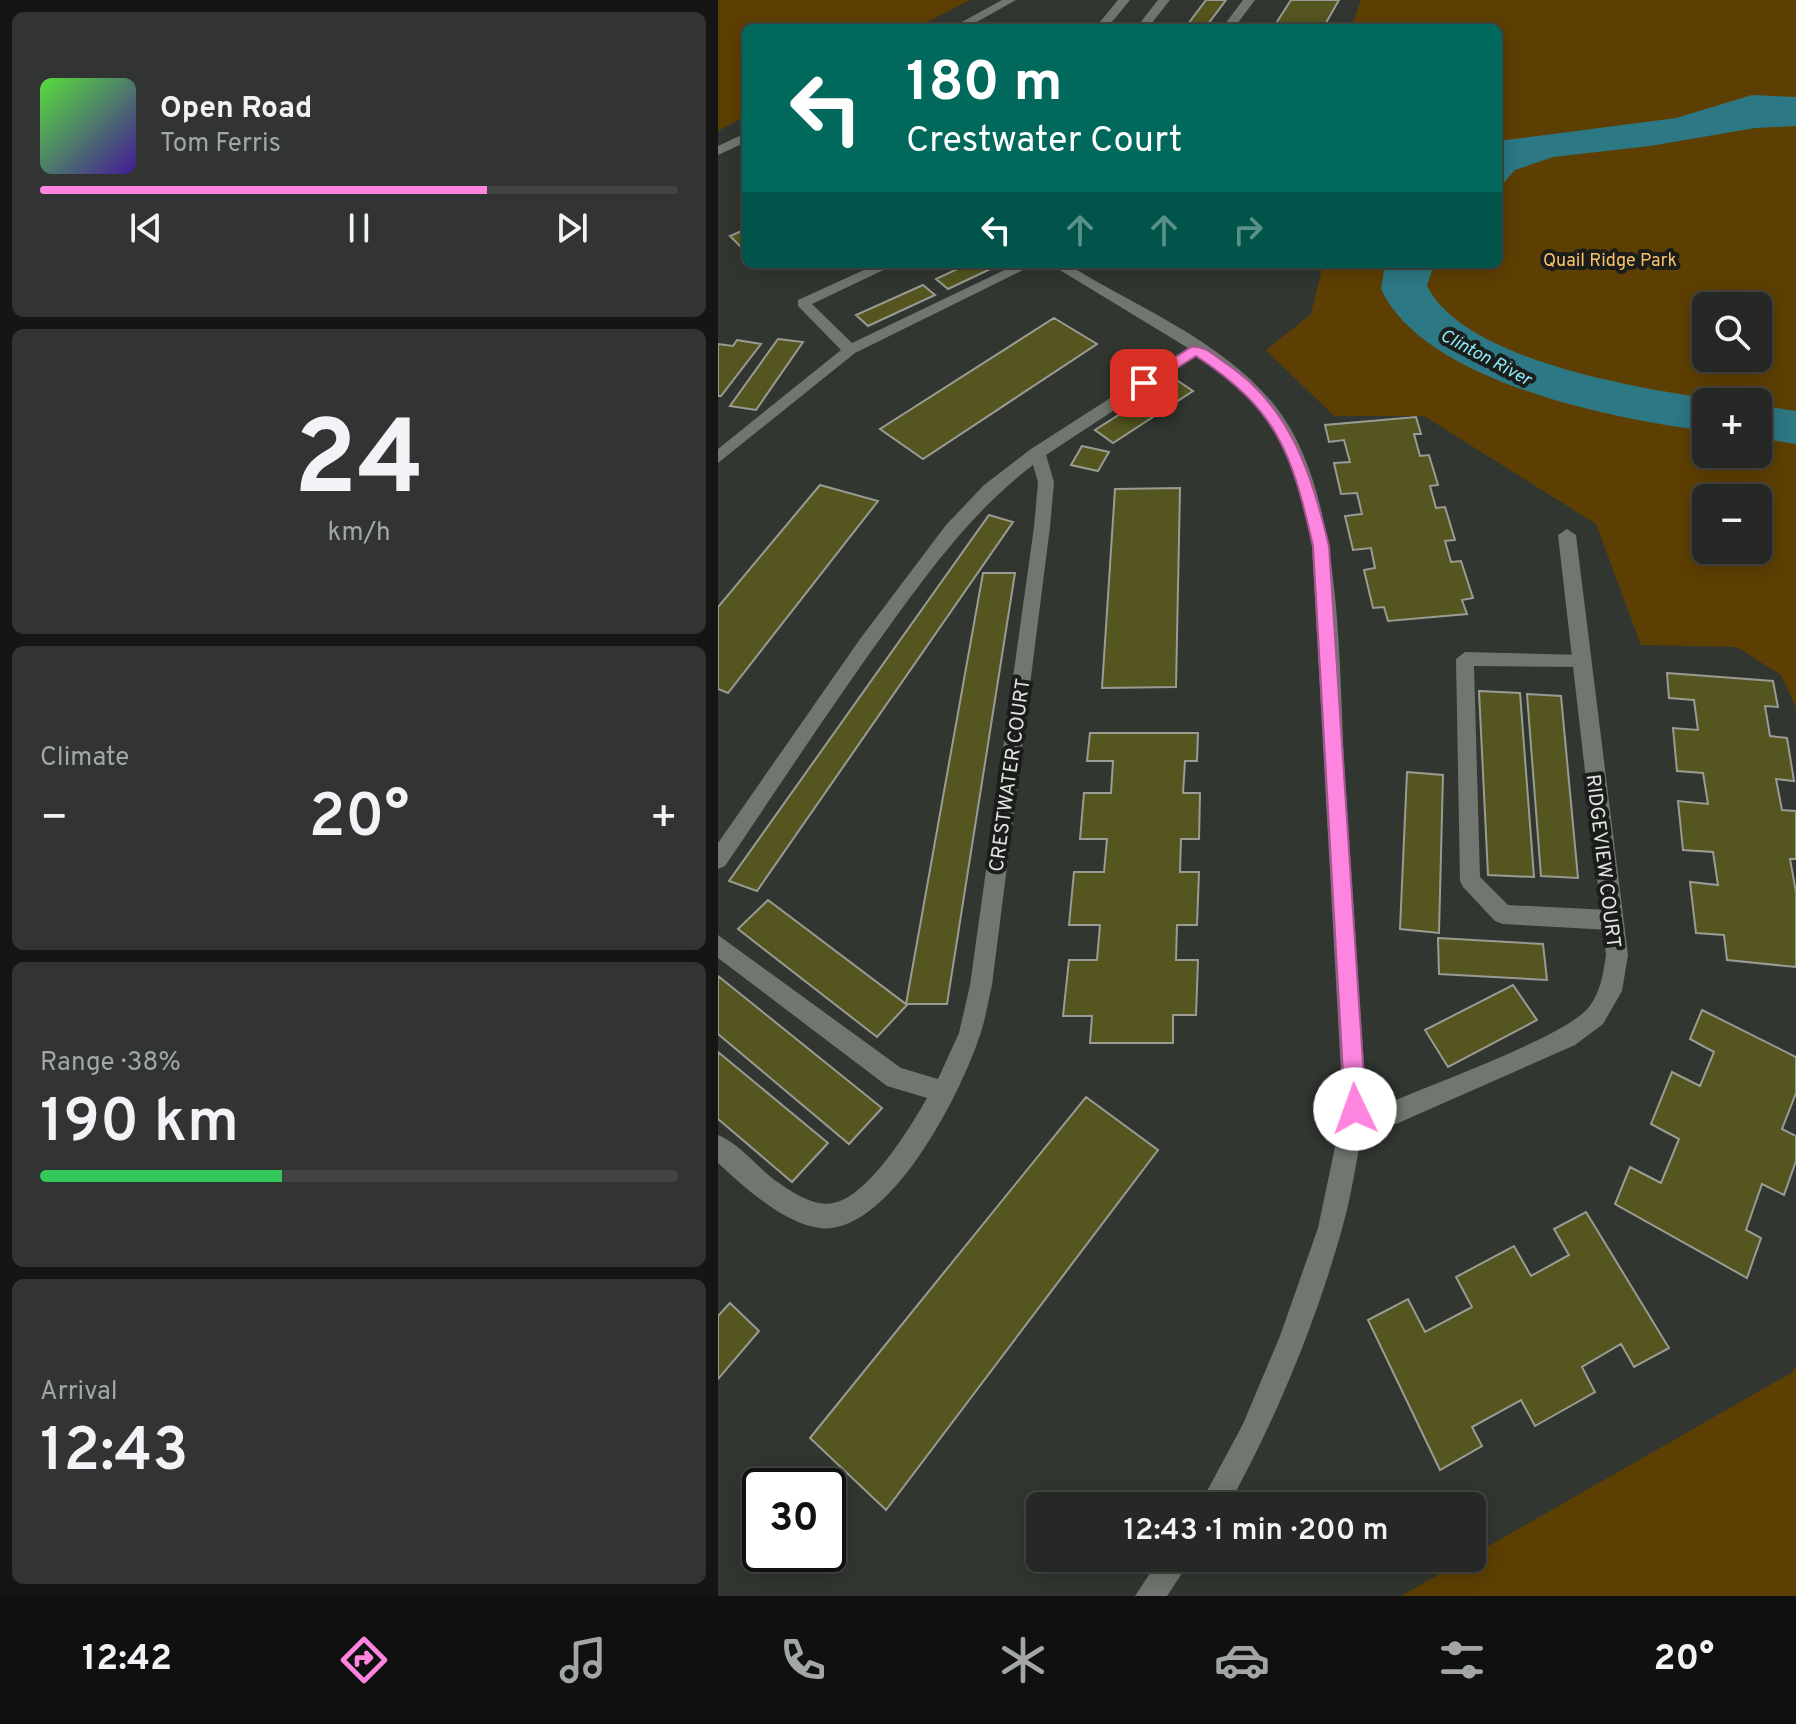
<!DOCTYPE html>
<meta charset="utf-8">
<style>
:root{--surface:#252825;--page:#313432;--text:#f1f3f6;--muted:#a3a6a7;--line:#424442;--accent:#fe85df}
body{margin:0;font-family:Overpass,sans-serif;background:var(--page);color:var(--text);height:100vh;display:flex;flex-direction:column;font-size:30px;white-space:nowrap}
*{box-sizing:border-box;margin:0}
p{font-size:26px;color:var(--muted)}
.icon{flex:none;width:44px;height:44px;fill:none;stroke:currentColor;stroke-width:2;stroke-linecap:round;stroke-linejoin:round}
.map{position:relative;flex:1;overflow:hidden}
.panel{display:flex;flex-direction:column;gap:12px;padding:12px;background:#141614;width:718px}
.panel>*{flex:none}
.guide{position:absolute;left:24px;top:24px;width:760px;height:244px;border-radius:12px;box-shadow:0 4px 20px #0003,0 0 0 2px var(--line);background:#00695c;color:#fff;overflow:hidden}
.fabs{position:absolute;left:974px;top:292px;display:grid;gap:16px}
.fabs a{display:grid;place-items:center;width:80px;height:80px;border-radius:12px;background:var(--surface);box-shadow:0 4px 20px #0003,0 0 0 2px var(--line);font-size:40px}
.speed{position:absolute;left:24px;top:1468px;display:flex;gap:16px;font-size:40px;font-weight:700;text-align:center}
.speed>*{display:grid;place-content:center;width:104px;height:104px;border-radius:50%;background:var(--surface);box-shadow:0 4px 20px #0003,0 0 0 2px var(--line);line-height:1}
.speed .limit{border:4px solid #111;border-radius:12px;background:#fff;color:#111}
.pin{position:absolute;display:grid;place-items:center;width:68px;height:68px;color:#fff;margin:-34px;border-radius:16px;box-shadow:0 4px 12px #0006}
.me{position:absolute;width:88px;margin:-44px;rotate:357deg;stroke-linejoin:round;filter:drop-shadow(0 0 6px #0008)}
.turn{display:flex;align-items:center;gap:28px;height:168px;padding:0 32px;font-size:36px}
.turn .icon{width:104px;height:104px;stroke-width:2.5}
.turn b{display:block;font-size:56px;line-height:68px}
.lanes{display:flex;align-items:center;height:76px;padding:0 32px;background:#0003;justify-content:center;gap:40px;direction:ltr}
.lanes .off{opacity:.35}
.big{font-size:60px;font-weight:600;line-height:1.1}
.panel .tile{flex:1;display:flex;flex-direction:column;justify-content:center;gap:12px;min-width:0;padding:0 28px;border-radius:12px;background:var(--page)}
.panel .dial{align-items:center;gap:0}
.dial b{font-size:104px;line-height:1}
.song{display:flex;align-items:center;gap:24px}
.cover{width:96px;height:96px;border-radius:12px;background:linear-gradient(135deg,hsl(110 70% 55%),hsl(260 70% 35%))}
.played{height:8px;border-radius:4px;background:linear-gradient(90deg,var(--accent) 70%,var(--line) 70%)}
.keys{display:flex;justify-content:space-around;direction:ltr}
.heat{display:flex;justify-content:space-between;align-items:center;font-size:44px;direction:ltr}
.charge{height:12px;border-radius:6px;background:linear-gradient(90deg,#34c759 38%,var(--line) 0)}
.trip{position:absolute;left:308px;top:1492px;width:460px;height:80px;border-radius:12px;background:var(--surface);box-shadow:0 4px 20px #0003,0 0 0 2px var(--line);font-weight:600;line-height:80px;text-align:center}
.tabs{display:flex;height:128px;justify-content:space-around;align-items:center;background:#0f100f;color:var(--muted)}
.tabs .icon{width:56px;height:56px}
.tabs .current{color:var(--accent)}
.tabs b{font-size:36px;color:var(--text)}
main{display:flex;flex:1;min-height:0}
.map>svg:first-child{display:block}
.green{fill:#5e3f03;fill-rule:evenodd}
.water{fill:#2c7884}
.building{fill:#54551f;stroke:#9a9b94;stroke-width:2}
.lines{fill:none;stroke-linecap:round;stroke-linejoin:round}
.service{fill:#717670;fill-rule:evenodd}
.minor{fill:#717670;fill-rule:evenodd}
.route{fill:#fe85df;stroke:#a55691;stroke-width:2}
.labels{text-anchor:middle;stroke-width:8;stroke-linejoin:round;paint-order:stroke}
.far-park-label{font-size:18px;fill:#f9c168;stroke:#1b1d1b}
.far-water-label{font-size:18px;font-style:italic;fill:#8aeafa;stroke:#1b1d1b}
.street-label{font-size:20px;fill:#e1e4e0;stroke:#1b1d1b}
</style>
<main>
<section class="panel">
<div class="tile">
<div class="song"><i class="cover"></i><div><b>Open Road</b><p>Tom Ferris</p></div></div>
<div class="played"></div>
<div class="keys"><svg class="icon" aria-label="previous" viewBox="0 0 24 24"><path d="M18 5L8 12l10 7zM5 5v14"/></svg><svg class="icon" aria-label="pause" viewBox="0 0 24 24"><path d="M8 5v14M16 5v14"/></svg><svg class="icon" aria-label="next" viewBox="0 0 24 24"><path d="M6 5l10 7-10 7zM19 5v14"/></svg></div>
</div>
<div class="tile dial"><b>24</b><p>km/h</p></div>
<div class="tile"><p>Climate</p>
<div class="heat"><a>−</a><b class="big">20°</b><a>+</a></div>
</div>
<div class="tile"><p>Range · 38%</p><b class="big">190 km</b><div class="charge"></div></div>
<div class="tile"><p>Arrival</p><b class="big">12:43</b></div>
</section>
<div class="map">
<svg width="1078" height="1596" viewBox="0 0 1078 1596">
<rect width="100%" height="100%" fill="#313631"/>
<path class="green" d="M0,0H252L198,28H28V116L0,131Z
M643,0H1078V708L1063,675L1019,647L923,645L878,524L706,416H616L548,350L593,314L605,264H780V28H633ZM988,306H1040V358H988ZM988,402H1040V454H988ZM988,498H1040V550H988Z
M1078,1366V1596H683L1073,1373Z"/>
<path class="water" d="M1034,95L1078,97V126L1037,128L932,146L835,157L797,170L780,189V141L958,118Z
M667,264H716L709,286C748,364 939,392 1018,402H988V431C895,419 706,382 663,289Z
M1040,405L1078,411V444L1040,438Z"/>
<path class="building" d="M488,0H508L487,28H467Z
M573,0H621L605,28H555Z
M28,229V252L12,236Z
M250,264H283L230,289L218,279Z
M205,285L217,295L150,326L138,315Z
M336,318L379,344L205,459L162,429Z
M60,339L85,342L38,410L12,406Z
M19,340L43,344L3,396H0V344L15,346Z
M457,379L475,391L395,443L377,430Z
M698,417L703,434H696L702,456L711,455L720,485L712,486L718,508L727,507L737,540L727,541L733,562L743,561L755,598L744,600L749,614L670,621L666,607L655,608L646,570L657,568L653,548L635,550L627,516L644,514L639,493L623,494L616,463L632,462L626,440L611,442L607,425Z
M364,446L391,452L380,471L353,465Z
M102,485L160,501L10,693L0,689V607Z
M462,488L458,687L384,688L397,489Z
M271,515L295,522L39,891L11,881Z
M265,573H297L229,1004H188Z
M949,673L1055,681L1060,707L1047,706L1052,736L1069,738L1076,781L1058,779L1064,810L1078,811V859H1072L1078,892V967L1009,960L1006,935L978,933L972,882L1000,885L995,852L965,850L960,801L990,804L985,773L959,771L955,728L980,730L976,700L951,698Z
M761,691L802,693L816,877L770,875Z
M809,694L843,696L860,878L823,876Z
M372,733H480L479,761H467L465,793H482L481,839H463L462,872H481L479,925H459L458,960H480L478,1015H455V1043H372L374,1016H345L351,960H379L382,925H351L356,872H386L389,839H362L366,793H393L395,761H369Z
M689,772L725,775L721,933L682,929Z
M50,900L189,1005L159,1037L20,929Z
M720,938L825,944L829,980L721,974Z
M0,976L164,1108L131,1144L0,1034Z
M795,985L819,1020L730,1067L707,1030Z
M984,1010L1078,1057V1093L1064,1129L1078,1136V1161L1066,1195L1044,1184L1028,1230L1043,1238L1029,1278L897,1204L912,1167L943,1183L961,1139L933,1124L954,1072L982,1086L996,1052L972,1039Z
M0,1052L110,1143L74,1182L0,1119Z
M368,1097L440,1150L168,1510L92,1438Z
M868,1212L951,1348L916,1367L903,1344L864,1367L877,1392L817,1426L803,1400L754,1427L764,1446L722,1470L650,1320L690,1299L707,1332L754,1307L738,1277L796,1246L813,1276L851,1255L836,1229Z
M12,1303L41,1331L0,1379V1316Z"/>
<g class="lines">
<path class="service" d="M747,652L868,655L870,660L868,665L861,667L756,666L762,877L790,905L892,910L900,913L903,920L900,927L892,930L785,924L777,921L745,887L742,881L738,659Z"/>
<path class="minor" d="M284,0H298L248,28H233Z
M400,0H412L389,28H377Z
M440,0H452L430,28H418Z
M525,0H537L516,28H504Z
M28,133V142L0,155V146Z
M159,264H178L94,304L134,343L299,264H317L137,353L0,463V449L123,350L80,306V300Z
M332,264H349C418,307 506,341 558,407C627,495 620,669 627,778C634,884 641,991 648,1098L678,1100C717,1083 850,1035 871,1007C883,991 885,974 888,955L840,535L849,529L858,535L910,955L904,991L885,1024L857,1045L678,1124L646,1121C639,1157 634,1194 624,1229C597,1325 558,1419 510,1506H481L525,1424L562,1336L600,1228L625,1109L594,546C574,454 559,412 480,355L328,455L336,482L332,527L274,985C270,1001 268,1017 263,1032C245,1089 180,1219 114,1228C75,1233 26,1187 0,1163V1135C22,1144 39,1167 58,1181C74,1192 95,1207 115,1203C150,1197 192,1128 209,1098L169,1086L0,958V935L183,1068L220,1079L241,1033L252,985L316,527L320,482L315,465C260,507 221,558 180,614C120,696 64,782 7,866L0,869V843L142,639L228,525L266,485L313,449L470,348Z
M442,1558H474L449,1596H417Z"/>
</g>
<path class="route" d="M473,347C486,345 496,355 506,362C572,405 593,472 611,546L648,1109L645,1116L637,1120L630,1116L627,1109L595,546C574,453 560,410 478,356L431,386L419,383Z"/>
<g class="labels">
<g class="far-park-label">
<text x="892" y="266">Quail Ridge Park</text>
</g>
<g class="far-water-label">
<text transform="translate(768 357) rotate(28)" y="6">Clinton River</text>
</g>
<g class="street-label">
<text transform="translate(291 775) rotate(-82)" y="7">CRESTWATER COURT</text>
<text transform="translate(886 861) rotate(83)" y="7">RIDGEVIEW COURT</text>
</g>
</g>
</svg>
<div class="fabs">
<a><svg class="icon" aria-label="search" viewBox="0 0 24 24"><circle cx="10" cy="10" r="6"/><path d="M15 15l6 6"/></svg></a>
<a>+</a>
<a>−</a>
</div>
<div class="speed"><div class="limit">30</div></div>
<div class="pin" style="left:426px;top:383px;background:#d93025"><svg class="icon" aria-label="arrive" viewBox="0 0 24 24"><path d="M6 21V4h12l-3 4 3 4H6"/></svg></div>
<svg class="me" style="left:637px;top:1109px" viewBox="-20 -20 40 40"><circle r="19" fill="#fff"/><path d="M0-13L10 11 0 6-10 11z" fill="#fe85df"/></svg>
<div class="trip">12:43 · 1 min · 200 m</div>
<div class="guide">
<div class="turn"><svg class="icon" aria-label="left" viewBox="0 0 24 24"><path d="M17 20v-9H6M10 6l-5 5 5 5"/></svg><div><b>180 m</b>Crestwater Court</div></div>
<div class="lanes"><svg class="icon" aria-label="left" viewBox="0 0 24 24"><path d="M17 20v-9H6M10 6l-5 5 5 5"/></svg><svg class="icon off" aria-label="ahead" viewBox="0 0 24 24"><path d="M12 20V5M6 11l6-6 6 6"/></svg><svg class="icon off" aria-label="ahead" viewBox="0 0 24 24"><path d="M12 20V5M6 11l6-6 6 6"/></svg><svg class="icon off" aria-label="right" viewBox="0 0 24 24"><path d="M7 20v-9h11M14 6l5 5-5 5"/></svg></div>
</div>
</div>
</main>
<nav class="tabs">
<b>12:42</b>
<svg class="icon current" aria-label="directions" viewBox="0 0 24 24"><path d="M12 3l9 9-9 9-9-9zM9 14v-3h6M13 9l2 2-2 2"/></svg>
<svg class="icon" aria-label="music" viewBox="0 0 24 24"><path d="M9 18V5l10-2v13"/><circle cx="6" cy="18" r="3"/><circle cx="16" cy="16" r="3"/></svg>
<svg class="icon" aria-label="phone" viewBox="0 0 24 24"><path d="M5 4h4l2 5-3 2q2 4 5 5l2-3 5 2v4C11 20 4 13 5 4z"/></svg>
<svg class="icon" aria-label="climate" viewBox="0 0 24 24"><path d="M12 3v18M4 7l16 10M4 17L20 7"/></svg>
<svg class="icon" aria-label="car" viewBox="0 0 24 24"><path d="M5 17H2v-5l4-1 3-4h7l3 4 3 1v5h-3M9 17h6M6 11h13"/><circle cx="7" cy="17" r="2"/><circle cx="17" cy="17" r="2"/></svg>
<svg class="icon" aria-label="filters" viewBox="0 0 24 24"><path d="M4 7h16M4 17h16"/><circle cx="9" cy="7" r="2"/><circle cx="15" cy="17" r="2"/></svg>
<b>20°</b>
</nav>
